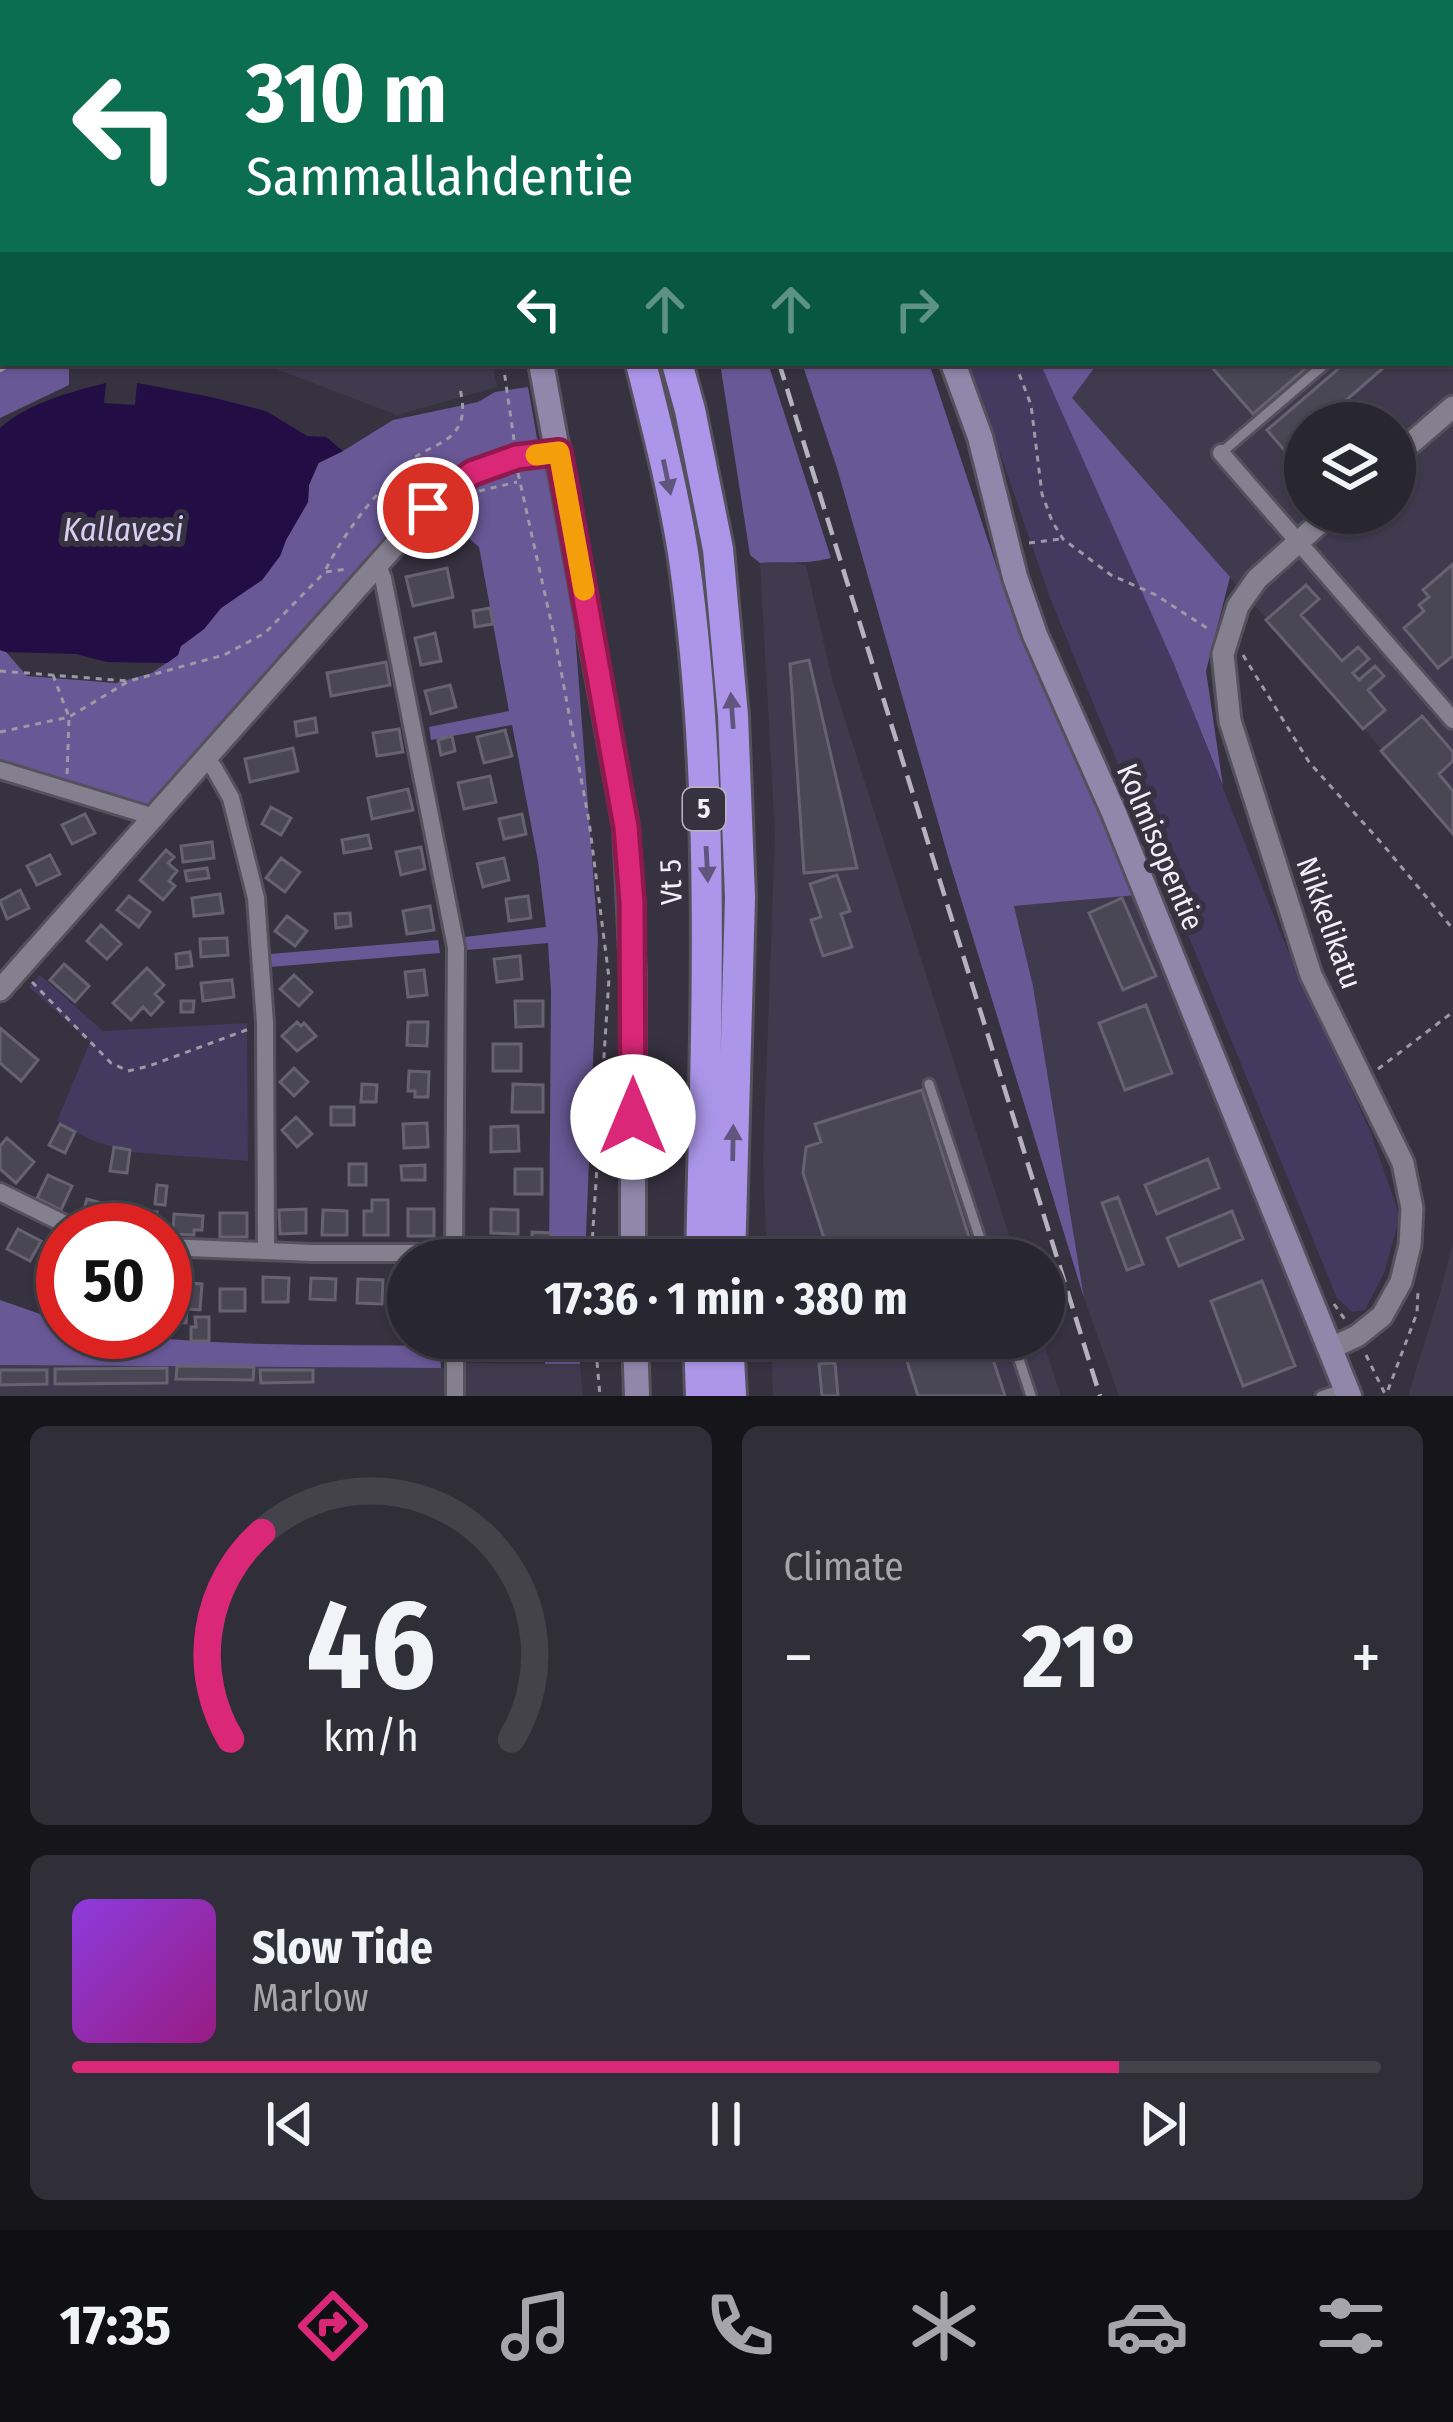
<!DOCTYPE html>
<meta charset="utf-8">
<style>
:root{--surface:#282630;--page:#302e38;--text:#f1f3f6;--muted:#a5a5ab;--line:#44434c;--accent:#db2777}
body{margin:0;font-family:"Fira Sans Condensed",sans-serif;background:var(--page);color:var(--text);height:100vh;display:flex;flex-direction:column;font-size:45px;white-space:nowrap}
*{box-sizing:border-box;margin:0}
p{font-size:39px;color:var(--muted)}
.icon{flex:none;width:66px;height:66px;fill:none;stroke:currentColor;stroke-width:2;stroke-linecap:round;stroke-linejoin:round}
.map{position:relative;height:1396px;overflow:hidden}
.panel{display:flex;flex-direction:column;gap:30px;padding:30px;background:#16151a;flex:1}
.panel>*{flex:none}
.guide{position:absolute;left:0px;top:0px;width:1455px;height:366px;box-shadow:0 3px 9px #0004,0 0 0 3px var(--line);background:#0b6e4f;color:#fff;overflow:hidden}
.buttons{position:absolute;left:1284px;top:402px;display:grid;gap:24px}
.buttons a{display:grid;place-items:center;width:132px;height:132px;border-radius:50%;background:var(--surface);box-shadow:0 3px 9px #0004,0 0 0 3px var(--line);font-size:60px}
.speed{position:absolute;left:36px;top:1203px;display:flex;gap:24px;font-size:60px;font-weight:700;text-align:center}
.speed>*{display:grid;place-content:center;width:156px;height:156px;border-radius:50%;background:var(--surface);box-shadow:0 3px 9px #0004,0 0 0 3px var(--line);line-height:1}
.speed .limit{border:18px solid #d22;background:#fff;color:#111}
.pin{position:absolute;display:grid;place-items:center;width:102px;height:102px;color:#fff;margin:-51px;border:6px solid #fff;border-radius:50%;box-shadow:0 3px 12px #0007}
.me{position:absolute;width:132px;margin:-66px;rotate:0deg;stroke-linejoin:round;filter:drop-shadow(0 0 9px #0008)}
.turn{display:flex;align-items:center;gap:42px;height:252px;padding:0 48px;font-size:54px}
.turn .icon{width:156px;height:156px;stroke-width:2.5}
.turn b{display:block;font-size:84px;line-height:102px}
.lanes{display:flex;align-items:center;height:114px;padding:0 48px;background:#0003;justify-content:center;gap:60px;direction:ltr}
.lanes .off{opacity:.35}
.big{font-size:90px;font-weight:700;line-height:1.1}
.panel .widget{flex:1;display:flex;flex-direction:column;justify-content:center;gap:18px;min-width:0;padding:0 42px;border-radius:18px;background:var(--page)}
.panel .dial{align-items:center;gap:0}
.dial svg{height:312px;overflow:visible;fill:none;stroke:var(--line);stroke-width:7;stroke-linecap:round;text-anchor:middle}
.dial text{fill:var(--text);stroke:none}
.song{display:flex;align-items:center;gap:36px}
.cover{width:144px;height:144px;border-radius:18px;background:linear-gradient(135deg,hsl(270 70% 55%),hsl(310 70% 35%))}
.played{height:12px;border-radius:6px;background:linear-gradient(90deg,var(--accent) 80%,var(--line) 80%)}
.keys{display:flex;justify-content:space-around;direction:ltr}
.heat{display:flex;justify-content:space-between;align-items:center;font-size:66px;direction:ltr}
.panel .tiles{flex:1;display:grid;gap:30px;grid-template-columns:1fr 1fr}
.widget:last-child{grid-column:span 2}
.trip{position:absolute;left:387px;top:1239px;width:678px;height:120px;border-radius:60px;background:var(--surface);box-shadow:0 3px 9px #0004,0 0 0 3px var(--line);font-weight:700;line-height:120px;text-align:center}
.dock{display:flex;height:192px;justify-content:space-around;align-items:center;background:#100f13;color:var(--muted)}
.dock .icon{width:84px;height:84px}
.dock .on{color:var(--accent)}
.dock b{font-size:54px;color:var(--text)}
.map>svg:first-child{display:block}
.built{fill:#3f3a4e;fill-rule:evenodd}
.green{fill:#44395f}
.forest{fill:#695896}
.water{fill:#230d45}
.building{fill:#4a4755;stroke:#666271;stroke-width:3}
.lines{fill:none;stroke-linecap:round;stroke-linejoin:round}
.service-casing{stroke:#54515d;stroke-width:15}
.minor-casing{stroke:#54515d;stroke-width:22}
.tertiary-casing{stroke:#54515d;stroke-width:27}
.secondary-casing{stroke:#54515d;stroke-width:30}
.motorway-casing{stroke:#54515d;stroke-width:36}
.path{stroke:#9c9aa5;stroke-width:3;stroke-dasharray:6 6;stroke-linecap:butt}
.service{stroke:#848090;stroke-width:9}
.minor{stroke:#848090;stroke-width:16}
.tertiary{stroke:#848090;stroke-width:21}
.secondary{stroke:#9087ab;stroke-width:24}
.motorway{stroke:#ad96ea;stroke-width:30}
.rail{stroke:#b6b3be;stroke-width:4.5;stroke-dasharray:18 9;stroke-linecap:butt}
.oneway{fill:#60557c}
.route-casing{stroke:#8e194d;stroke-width:30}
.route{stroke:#db2777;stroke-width:21}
.slow{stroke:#f59e0b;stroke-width:21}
.labels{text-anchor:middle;stroke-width:12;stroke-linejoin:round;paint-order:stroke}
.shield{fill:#363240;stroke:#b9b6c1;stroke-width:3}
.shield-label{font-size:27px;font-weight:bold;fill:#f1eff8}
.street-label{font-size:30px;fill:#f1eff8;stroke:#363240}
.water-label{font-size:33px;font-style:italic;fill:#d7cff4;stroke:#363240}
</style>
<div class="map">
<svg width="1453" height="1396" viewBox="0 0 1453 1396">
<rect width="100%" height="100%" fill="#363240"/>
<path class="built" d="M0,0H377L380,3H3V352L0,353Z
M1452,182L1453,183V830L1071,398L1098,363H1452ZM1305,423H1395V513H1305Z
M260,363H492L497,387L397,415Z
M780,561L806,565L832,679L1017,1260H767L763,1162L775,834L760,563Z
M1137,895L1296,1302L1336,1396H1119L1084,1298L1033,986L1014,905Z
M1453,1242V1396H1408L1440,1293Z
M771,1338H1042L1061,1396H773Z
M467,1363L580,1364L583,1396H0V1365L441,1368Z"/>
<path class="green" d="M969,363H1040L1173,662L1281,934L1371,1133L1400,1217L1384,1273L1365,1310L1352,1312L1337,1298L1050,598Z
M40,975L103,1031L247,1023L248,1161L130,1152L93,1141L57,1121L90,1042L29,987Z"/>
<path class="forest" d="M888,0H1453V183L1452,3H889Z
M3,362L69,363V385L0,418V364Z
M720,363H768L831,558C806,565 785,561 760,563L750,555Z
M802,363H929L1010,607L1137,895L1014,906L1033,986L1084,1298L949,860L837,468Z
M1040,363H1098L1072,398L1230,577L1206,671L1223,786L1173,662Z
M528,387L537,438L570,565L598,938L585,1260H549L551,991L548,943L466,950L465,937L546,927L538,861L512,725L431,740L429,727L509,711L479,547L445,518L370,563L151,814L0,760V650L6,652L27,676L116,683L152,673L178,655L181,646L204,629L221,608L262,580L280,556L286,540L308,502L309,485L319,463L343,451L393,420L478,402L495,392Z
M438,940L440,953L270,967V954Z
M0,1300L63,1322V1332C113,1332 163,1340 213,1342C289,1346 365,1345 440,1346L441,1368L0,1365Z
M545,1338H581L580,1364H545Z"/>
<path class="water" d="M106,383L104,403L135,405L137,383L211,397L266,411L307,436L326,437L343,451L318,463L309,485L308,502L286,540L280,556L262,580L221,608L204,629L181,646L178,655L167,663L107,662L76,654L6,652L0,650V428C28,403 70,392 106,383Z"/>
<path class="building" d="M0,0H143L149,3H3V194L0,193Z
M1208,363H1312L1253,414Z
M1345,363H1389L1337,408L1349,423H1329L1325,418L1319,423H1305V435L1286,452L1267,430Z
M1453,564V656L1438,668L1404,628L1424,611L1419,605L1429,597L1423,590Z
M447,568L453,597L413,606L406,577Z
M1306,585L1319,599L1301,615L1342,661L1358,647L1369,659L1353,673L1359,680L1375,666L1384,676L1368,690L1385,710L1363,729L1266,620Z
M490,608L493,624L475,627L473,611Z
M435,633L441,661L421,665L415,638Z
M809,660L857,868L804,873L790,664Z
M386,662L390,685L331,696L327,673Z
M450,685L456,707L431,714L425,691Z
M1422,716L1453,752V761L1439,774L1453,791V834L1381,751Z
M315,718L317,732L297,736L295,722Z
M399,729L403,752L377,756L373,733Z
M505,730L512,756L484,763L477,737Z
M452,736L455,751L441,755L438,740Z
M293,748L298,771L250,782L245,759Z
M490,776L496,802L464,809L458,783Z
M408,789L413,810L372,819L368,798Z
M271,807L291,818L281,835L262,824Z
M85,814L95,833L72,844L62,825Z
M522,814L526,834L504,839L499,819Z
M368,835L371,848L344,853L342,840Z
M212,842L214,858L183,862L181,846Z
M421,847L425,869L401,875L396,852Z
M166,850L174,857L168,863L177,871L169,881L175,886L163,900L140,880Z
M50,855L60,874L37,885L27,866Z
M281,858L300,872L285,892L266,878Z
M504,858L509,880L483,887L477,864Z
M207,868L209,878L187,881L185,871Z
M837,875L850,911L841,914L852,947L823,956L811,920L821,917L810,884Z
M20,890L29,908L7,919L0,901Z
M220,894L223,913L194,916L192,898Z
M129,896L150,912L139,927L117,910Z
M528,896L531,918L509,921L506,899Z
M1122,898L1156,976L1123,990L1089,913Z
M430,906L434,930L407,934L403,911Z
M350,913L351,926L336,928L335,914Z
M287,916L307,931L295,946L275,931Z
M101,925L121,944L107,959L87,941Z
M227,938L228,955L201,957L200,939Z
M190,952L192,966L177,968L176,954Z
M520,956L522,979L497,982L494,959Z
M64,964L89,986L75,1002L50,980Z
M147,968L164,985L155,994L163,1002L151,1015L143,1007L131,1020L113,1003Z
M424,970L427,995L408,997L405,972Z
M294,975L312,992L299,1006L280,989Z
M232,980L234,997L203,1001L201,983Z
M181,1001H194L193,1012H181Z
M515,1001H543V1026L516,1027Z
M1146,1005L1172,1073L1125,1090L1099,1023Z
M297,1022L301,1026L304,1023L316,1036L297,1051L282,1036Z
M408,1022H428L427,1046L407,1045Z
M0,1028L38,1060L21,1081L0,1063Z
M493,1044H521V1071H493Z
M294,1068L308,1082L294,1096L280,1082Z
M409,1071L429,1072L428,1097H415V1091H408Z
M362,1084L377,1085L376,1102H361Z
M513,1084L543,1085V1112H512Z
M922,1090L970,1240L908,1260H831L803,1173L806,1147L821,1142L815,1124Z
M331,1107H354V1125H331Z
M296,1117L312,1134L297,1147L282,1130Z
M427,1123L428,1147L404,1148L403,1124Z
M60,1124L75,1132L65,1153L49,1145Z
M518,1126L519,1151L491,1152V1127Z
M7,1138L34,1162L16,1183L0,1169V1146Z
M114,1147L130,1150L127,1173L110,1171Z
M1208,1159L1219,1188L1157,1214L1145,1185Z
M349,1164H366V1185H349Z
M425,1165V1180H402L401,1166Z
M515,1169H542V1194H515Z
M48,1175L72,1186L61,1210L37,1198Z
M157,1185L167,1186L165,1205L155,1204Z
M1118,1197L1143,1264L1127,1270L1102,1203Z
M87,1199L112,1206L109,1218L104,1217L102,1224L81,1218Z
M372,1200H388V1235H364V1211H372Z
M130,1209L157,1212L154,1230L128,1228Z
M306,1209V1233L280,1234L279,1210Z
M408,1209H434V1236H408Z
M491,1209L518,1210V1234L491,1233Z
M323,1210L347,1211V1235H322Z
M1232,1211L1243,1239L1179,1266L1167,1238Z
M220,1213H247V1237H220Z
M174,1214L203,1216L202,1230H194V1235L173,1234Z
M18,1229L41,1241L30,1261L7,1249Z
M532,1232L551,1233V1247H532Z
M56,1251L63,1253V1278L48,1272Z
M263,1277L289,1278L288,1302H263Z
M311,1278L336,1279L335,1300L310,1299Z
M358,1279L383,1280L382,1304L357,1303Z
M1262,1281L1295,1366L1243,1386L1211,1301Z
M177,1282L202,1284L200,1310L187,1309L186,1323L169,1322L171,1304L175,1305Z
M220,1289H245V1311H220Z
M195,1317H209V1341H191V1327H196Z
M511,1338H540V1344H511Z
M948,1338H986L1005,1396H918L904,1352Z
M835,1363L838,1396H822L819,1364Z
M177,1366L254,1367L253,1380L176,1379Z
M167,1368V1383L55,1384V1369Z
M0,1370H47V1384L0,1385Z
M260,1370H313V1382L261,1383Z"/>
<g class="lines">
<g class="service-casing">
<path id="service" d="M292,0L298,3
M0,274L3,275
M1221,453L1326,363
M929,1084L987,1260
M1012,1338L1031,1396
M1321,1396L1345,1388"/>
</g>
<g class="minor-casing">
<path id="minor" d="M1452,265L1453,266
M1221,453L1453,720
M378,566L383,578L456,947L454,1260
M205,759L214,768L231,798L256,898L265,1023L266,1251
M0,770L154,817
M0,1192L77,1230
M165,1247L313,1253H454L507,1260
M455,1338V1396"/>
</g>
<g class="tertiary-casing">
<path id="tertiary" d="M1395,457L1453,407
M0,990L428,508L472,473L517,457L559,452
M1329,1349L1357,1336L1382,1316L1401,1282L1410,1245L1412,1208L1403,1163L1311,975L1230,721L1223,654L1238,606L1257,579L1331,513"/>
</g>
<g class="secondary-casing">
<path id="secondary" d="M414,0L416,3
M769,0L770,3
M541,363L626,827L633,974V1260
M953,363L980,437L1015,577L1035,635L1114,813L1349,1396
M635,1338L637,1396"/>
</g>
<g class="motorway-casing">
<path id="motorway" d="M514,0L516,3
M559,0L560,3
M641,363C657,427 674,493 684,559C717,791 706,1026 701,1260
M677,363L690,410L718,549L733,716L740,897L730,1260
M699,1338L701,1396
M728,1338L731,1396"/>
</g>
<path class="path" d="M390,0L392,3
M630,0L639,3
M827,0L831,3
M1364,0L1370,3
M1076,3L1081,0
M1452,10L1453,9
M1452,34L1453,33
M1452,55L1453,56
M503,363L514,440
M1015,363L1031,405L1042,494L1052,521L1063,539L1111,575L1156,595L1210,630
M0,371L14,363
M518,473L556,644L589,821L609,978L591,1260
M479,491L517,482
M1029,543L1061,539
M326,569C347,528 379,488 414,458C426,449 444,444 454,433C466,418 463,405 460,388
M1243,655L1309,762L1384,846L1453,929
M0,671L128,681
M53,675L69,717L67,777
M0,732L69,717L129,681L224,655L265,633L325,572L348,569
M32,982L111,1063L128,1071L149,1066L249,1029
M1378,1069L1453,1012
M1334,1304L1346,1321
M595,1338L600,1396
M1366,1355L1386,1396
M1388,1390L1417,1313L1418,1291"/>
<use href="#service" class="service"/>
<use href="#minor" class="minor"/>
<use href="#tertiary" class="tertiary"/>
<use href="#secondary" class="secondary"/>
<use href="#motorway" class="motorway"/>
<path class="rail" d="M667,0L668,3
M779,363L1100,1396"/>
</g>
<defs><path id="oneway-solid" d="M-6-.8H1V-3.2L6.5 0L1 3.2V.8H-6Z" transform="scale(3)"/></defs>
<g class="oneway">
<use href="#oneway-solid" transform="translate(667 477) rotate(78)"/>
<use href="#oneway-solid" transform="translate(732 711) rotate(-94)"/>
<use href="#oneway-solid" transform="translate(707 864) rotate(87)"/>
<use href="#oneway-solid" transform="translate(733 1143) rotate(-89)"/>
</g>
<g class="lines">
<g class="route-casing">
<path id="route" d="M428,508L472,473L517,457L559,452L626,827L632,902L633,1117"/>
</g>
<use href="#route" class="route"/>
<path class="slow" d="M536,455L559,452L584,590"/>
</g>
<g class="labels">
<rect class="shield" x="683" y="788" width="42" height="42" rx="9"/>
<g class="shield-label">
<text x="704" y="818">5</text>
</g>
<g class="street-label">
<text transform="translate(1160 847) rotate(67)" y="10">Kolmisopentie</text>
<text transform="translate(671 882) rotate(-92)" y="10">Vt 5</text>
<text transform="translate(1329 923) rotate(70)" y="10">Nikkelikatu</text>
</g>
<g class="water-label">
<text x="123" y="541">Kallavesi</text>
</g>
</g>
</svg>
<div class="buttons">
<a><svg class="icon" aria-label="layers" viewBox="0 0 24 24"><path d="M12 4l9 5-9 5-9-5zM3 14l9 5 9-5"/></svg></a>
</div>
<div class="speed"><div class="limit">50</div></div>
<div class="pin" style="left:428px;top:508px;background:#d93025"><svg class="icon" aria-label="arrive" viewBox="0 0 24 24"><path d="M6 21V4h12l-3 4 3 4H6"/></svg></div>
<svg class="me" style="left:633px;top:1117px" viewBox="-20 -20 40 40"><circle r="19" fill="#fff"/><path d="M0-13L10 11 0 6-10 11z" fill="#db2777"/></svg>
<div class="trip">17:36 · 1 min · 380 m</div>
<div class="guide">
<div class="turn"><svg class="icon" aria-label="left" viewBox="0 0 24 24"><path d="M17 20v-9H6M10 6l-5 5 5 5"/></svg><div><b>310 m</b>Sammallahdentie</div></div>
<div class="lanes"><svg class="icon" aria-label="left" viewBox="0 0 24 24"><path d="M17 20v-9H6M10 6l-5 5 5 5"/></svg><svg class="icon off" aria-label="ahead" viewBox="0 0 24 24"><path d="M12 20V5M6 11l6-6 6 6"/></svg><svg class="icon off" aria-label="ahead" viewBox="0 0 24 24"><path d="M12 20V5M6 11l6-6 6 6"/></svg><svg class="icon off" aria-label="right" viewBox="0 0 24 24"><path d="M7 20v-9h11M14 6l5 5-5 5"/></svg></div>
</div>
</div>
<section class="panel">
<div class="tiles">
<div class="widget dial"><svg viewBox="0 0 100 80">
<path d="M14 69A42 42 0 1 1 86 69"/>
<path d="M14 69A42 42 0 0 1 22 16" stroke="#db2777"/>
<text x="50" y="56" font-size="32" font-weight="700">46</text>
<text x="50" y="72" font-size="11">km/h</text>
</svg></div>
<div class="widget"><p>Climate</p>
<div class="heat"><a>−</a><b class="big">21°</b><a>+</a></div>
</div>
<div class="widget">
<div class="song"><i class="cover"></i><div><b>Slow Tide</b><p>Marlow</p></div></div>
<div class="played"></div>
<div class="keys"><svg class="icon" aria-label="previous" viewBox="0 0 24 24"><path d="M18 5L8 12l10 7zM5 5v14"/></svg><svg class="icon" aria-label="pause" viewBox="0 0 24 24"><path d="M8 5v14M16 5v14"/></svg><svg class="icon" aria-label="next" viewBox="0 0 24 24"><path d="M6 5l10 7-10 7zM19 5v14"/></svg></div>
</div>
</div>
</section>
<nav class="dock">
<b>17:35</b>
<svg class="icon on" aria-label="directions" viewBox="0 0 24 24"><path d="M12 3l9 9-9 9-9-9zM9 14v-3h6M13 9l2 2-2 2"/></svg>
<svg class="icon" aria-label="music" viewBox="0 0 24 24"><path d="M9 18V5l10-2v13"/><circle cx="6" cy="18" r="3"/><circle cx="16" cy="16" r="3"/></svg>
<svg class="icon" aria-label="phone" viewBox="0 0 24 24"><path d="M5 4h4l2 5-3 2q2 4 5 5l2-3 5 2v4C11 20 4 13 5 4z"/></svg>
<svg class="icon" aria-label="climate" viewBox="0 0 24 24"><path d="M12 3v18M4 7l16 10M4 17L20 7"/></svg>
<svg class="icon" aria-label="car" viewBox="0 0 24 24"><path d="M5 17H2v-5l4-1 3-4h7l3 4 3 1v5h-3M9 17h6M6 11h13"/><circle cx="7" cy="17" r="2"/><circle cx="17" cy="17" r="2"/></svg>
<svg class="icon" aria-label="filters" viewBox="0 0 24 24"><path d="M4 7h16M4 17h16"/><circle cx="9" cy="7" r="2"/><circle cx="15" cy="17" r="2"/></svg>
</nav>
